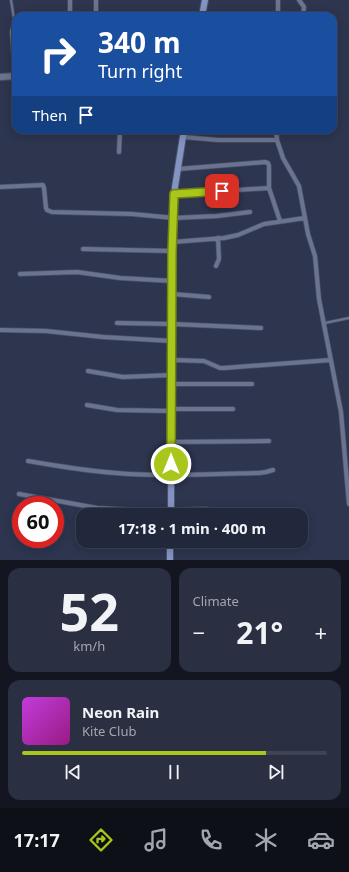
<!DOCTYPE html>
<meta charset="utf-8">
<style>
:root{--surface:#22283b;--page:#2a3042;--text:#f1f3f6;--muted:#a2a6af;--line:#3f4455;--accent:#a9c71b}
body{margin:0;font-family:"Noto Sans",sans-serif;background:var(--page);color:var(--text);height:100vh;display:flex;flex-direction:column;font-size:15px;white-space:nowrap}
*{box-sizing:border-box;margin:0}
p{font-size:13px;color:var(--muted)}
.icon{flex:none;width:22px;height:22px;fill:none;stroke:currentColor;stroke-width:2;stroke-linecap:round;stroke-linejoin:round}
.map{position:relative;height:560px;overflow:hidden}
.drawer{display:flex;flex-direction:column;gap:8px;padding:8px;background:#131620;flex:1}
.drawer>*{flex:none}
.top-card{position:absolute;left:12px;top:12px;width:325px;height:122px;border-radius:12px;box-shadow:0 2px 10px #0003,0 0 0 1px var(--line);background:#1a4fa0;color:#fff;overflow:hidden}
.speed{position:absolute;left:12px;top:496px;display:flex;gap:8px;font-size:20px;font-weight:700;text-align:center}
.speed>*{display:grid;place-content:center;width:52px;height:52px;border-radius:50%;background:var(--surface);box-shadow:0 2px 10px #0003,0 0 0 1px var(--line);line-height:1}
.speed .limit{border:6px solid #d22;background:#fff;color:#111}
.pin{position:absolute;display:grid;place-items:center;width:34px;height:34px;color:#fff;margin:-17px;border-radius:8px;box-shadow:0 2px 6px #0006}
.me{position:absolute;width:44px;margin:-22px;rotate:0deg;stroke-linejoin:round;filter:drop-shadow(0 0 3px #0008)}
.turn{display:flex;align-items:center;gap:14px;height:84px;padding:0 20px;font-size:18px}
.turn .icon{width:52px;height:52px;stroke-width:2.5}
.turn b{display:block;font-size:28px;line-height:34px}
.then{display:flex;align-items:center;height:38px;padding:0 20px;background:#0003;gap:8px;font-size:15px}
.big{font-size:30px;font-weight:700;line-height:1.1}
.drawer .tile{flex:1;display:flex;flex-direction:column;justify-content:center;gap:6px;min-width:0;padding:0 14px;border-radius:12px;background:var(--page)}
.drawer .dial{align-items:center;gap:0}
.dial b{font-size:52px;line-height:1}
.song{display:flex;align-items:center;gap:12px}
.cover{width:48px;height:48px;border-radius:6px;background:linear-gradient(135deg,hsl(290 70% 55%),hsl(310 70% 35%))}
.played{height:4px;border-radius:2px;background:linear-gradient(90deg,var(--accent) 80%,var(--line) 80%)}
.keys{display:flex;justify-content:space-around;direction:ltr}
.heat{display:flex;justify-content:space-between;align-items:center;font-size:22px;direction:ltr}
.drawer .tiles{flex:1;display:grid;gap:8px;grid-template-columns:1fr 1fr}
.tile:last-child{grid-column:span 2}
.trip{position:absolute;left:76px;top:508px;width:232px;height:40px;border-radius:12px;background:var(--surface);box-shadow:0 2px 10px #0003,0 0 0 1px var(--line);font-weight:700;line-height:40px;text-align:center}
.menu{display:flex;height:64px;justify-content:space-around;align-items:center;background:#0e1018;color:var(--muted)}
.menu .icon{width:28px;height:28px}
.menu .on{color:var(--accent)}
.menu b{font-size:18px;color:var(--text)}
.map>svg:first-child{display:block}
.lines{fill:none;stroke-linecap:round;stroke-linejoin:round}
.lane-casing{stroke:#4b5267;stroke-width:3.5}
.street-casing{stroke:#4b5267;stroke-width:5.5}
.secondary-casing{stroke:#4b5267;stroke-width:8}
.primary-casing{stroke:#4b5267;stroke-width:8}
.lane{stroke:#6a7490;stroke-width:2}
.street{stroke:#6a7490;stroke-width:4}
.secondary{stroke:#6a7490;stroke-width:6}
.primary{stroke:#8393c2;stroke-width:6}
.route-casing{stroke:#6e8112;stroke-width:10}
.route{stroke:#a9c71b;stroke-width:7}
</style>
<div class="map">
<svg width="349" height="560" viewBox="0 0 349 560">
<rect width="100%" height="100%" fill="#2d354f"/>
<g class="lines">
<g class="lane-casing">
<path id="lane" d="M11,0L14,19L11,32L14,75
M325,323L349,318"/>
</g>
<g class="street-casing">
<path id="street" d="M299,0L304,7L303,16
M70,16V0
M96,16V0
M278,16V0
M276,130L277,140L283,158L299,186L308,234L315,256L319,299L341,412L349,504
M183,137L218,140H277
M119,152L120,130
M178,169L265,162L268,163L269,166V188L280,221
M0,187L43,185L44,188L46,208L47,210L52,212L132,214L174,218L217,216L250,212
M175,194L269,188
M173,242L224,238L238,235L264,224L305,218
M83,249L172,251
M216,266L219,259L218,238
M20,274L77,272L120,278L172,281
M172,294L209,297
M117,323L172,324L261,328
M0,330L46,331L103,337L172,341
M172,360L204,361L220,368H224L331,360
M88,371L123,377L172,375
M171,384H252
M87,405L117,410L171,411
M171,409H233
M171,442L269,441
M28,461C57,466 86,471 116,473C164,477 212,474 259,473L266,472L273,470
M19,494L97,508L171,512
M171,510L207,509"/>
</g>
<g class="secondary-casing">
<path id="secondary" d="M0,77L16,76"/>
</g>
<g class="primary-casing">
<path id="primary" d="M202,16L205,0
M171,515L172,251L175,187L184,130
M170,560V541"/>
</g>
<use href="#lane" class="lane"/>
<use href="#street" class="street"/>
<use href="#secondary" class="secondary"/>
<use href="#primary" class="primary"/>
</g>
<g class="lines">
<g class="route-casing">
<path id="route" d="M171,464L172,252L174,194L222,191"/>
</g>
<use href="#route" class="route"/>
</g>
</svg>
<div class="speed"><div class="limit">60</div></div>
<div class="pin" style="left:222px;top:191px;background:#d93025"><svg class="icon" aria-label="arrive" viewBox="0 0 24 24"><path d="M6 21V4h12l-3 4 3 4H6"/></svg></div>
<svg class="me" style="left:171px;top:464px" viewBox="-20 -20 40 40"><circle r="17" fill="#a9c71b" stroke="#fff" stroke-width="3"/><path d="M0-11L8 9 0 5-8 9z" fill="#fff"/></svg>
<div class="trip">17:18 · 1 min · 400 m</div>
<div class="top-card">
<div class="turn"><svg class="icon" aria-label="right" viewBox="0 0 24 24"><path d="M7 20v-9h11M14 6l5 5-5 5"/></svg><div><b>340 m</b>Turn right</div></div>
<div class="then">Then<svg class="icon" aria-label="arrive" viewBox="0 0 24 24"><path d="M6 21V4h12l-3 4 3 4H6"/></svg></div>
</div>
</div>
<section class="drawer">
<div class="tiles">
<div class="tile dial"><b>52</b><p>km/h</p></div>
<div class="tile"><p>Climate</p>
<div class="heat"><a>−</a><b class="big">21°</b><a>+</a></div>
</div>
<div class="tile">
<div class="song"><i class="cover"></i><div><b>Neon Rain</b><p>Kite Club</p></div></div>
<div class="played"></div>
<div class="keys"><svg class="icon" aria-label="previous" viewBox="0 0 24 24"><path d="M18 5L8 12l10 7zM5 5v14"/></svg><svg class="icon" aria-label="pause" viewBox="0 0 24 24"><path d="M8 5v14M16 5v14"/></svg><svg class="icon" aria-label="next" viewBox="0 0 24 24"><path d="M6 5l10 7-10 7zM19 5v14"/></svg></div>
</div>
</div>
</section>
<nav class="menu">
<b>17:17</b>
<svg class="icon on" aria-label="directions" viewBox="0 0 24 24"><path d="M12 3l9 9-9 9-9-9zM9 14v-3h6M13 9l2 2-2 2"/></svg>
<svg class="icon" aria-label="music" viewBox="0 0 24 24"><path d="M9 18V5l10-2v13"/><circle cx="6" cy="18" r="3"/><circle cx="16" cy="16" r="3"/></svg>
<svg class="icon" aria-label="phone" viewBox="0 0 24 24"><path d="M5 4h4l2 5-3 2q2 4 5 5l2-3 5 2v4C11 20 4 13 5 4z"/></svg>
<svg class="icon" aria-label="climate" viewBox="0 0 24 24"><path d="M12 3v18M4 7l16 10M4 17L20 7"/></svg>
<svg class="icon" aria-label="car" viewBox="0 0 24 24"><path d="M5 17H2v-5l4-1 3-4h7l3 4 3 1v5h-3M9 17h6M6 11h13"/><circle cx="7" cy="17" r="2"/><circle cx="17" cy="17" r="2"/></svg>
</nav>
